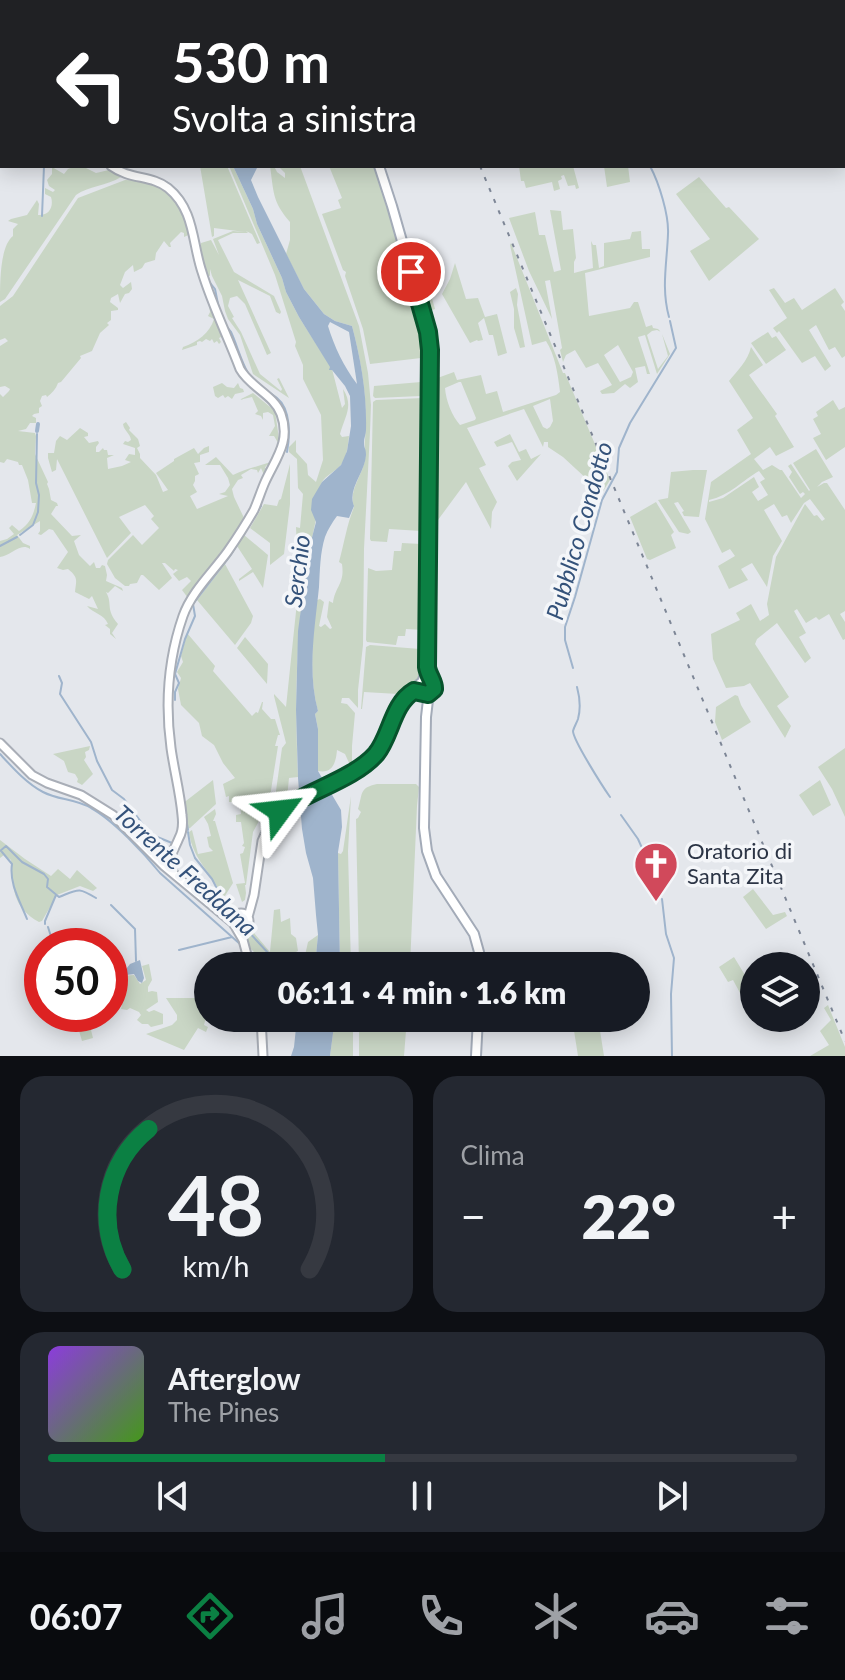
<!DOCTYPE html>
<html lang="it">
<meta charset="utf-8">
<style>
:root{--surface:#171b24;--page:#242831;--text:#f1f3f6;--muted:#9ea1a6;--line:#363941;--accent:#0b8043}
body{margin:0;font-family:Lato,sans-serif;background:var(--page);color:var(--text);height:100vh;display:flex;flex-direction:column;font-size:30px;white-space:nowrap}
*{box-sizing:border-box;margin:0}
p{font-size:26px;color:var(--muted)}
.icon{flex:none;width:44px;height:44px;fill:none;stroke:currentColor;stroke-width:2;stroke-linecap:round;stroke-linejoin:round}
.map{position:relative;height:1056px;overflow:hidden}
.panel{display:flex;flex-direction:column;gap:20px;padding:20px;background:#0d0f14;flex:1}
.panel>*{flex:none}
.banner{position:absolute;left:0px;top:0px;width:846px;height:168px;box-shadow:0 4px 20px #0003;background:#202124;color:#fff;overflow:hidden}
.fabs{position:absolute;left:740px;top:952px;display:grid;gap:16px}
.fabs a{display:grid;place-items:center;width:80px;height:80px;border-radius:50%;background:var(--surface);box-shadow:0 4px 20px #0003;font-size:40px}
.speed{position:absolute;left:24px;top:928px;display:flex;gap:16px;font-size:40px;font-weight:700;text-align:center}
.speed>*{display:grid;place-content:center;width:104px;height:104px;border-radius:50%;background:var(--surface);box-shadow:0 4px 20px #0003;line-height:1}
.speed .limit{border:12px solid #d22;background:#fff;color:#111}
.pin{position:absolute;display:grid;place-items:center;width:68px;height:68px;color:#fff;margin:-34px;border:4px solid #fff;border-radius:50%;box-shadow:0 2px 8px #0007}
.me{position:absolute;width:88px;margin:-44px;rotate:60deg;stroke-linejoin:round;filter:drop-shadow(0 0 6px #0008)}
.turn{display:flex;align-items:center;gap:28px;height:168px;padding:0 40px;font-size:36px}
.turn .icon{width:104px;height:104px;stroke-width:2.5}
.turn b{display:block;font-size:56px;line-height:68px}
.big{font-size:60px;font-weight:800;line-height:1.1}
.panel .tile{flex:1;display:flex;flex-direction:column;justify-content:center;gap:12px;min-width:0;padding:0 28px;border-radius:24px;background:var(--page)}
.panel .dial{align-items:center;gap:0}
.dial svg{height:208px;overflow:visible;fill:none;stroke:var(--line);stroke-width:7;stroke-linecap:round;text-anchor:middle}
.dial text{fill:var(--text);stroke:none}
.song{display:flex;align-items:center;gap:24px}
.cover{width:96px;height:96px;border-radius:12px;background:linear-gradient(135deg,hsl(270 70% 55%),hsl(100 70% 35%))}
.played{height:8px;border-radius:4px;background:linear-gradient(90deg,var(--accent) 45%,var(--line) 45%)}
.keys{display:flex;justify-content:space-around;direction:ltr}
.heat{display:flex;justify-content:space-between;align-items:center;font-size:44px;direction:ltr}
.panel .tiles{flex:1;display:grid;gap:20px;grid-template-columns:1fr 1fr}
.tile:last-child{grid-column:span 2}
.trip{position:absolute;left:194px;top:952px;width:456px;height:80px;border-radius:40px;background:var(--surface);box-shadow:0 4px 20px #0003;font-weight:800;line-height:80px;text-align:center}
.menu{display:flex;height:128px;justify-content:space-around;align-items:center;background:#090b0e;color:var(--muted)}
.menu .icon{width:56px;height:56px}
.menu .current{color:var(--accent)}
.menu b{font-size:36px;color:var(--text)}
.map>svg:first-child{display:block}
.green{fill:#c9d6c5;fill-rule:evenodd}
.water{fill:#9fb4cc;fill-rule:evenodd}
.lines{fill:none;stroke-linecap:round;stroke-linejoin:round}
.stream{stroke:#9fb4cc;stroke-width:2}
.canal{stroke:#9fb4cc;stroke-width:4}
.secondary-casing{stroke:#a9aeb7;stroke-width:11}
.primary-casing{stroke:#a3abb8;stroke-width:12}
.secondary{stroke:#fff;stroke-width:7}
.primary{stroke:#fff;stroke-width:8}
.rail{stroke:#7d8696;stroke-width:2;stroke-dasharray:4 8;stroke-linecap:butt}
.route-casing{stroke:#07532c;stroke-width:20}
.route{stroke:#0b8043;stroke-width:14}
.labels{text-anchor:middle;stroke-width:7;stroke-linejoin:round;paint-order:stroke}
.poi-label{font-size:22px;fill:#2b3445;stroke:#f4f6f9;text-anchor:start}
.water-label{font-size:24px;font-style:italic;fill:#34527a;stroke:#f4f6f9}
</style>
<div class="map">
<svg width="845" height="1056" viewBox="0 0 845 1056">
<rect width="100%" height="100%" fill="#e4e7ec"/>
<path class="green" d="M76,166H82L96,173L109,170L121,177C107,186 88,186 76,195L5,299L0,302C0,282 0,246 13,236V229L18,224L8,221L11,219L27,215L37,200L39,204L38,215C49,216 54,207 51,197L45,194V188L53,192L55,190L49,186L47,180L52,174V167L64,174L68,169Z
M200,166H227L260,243L257,244L252,234L246,231L248,233H233L218,240L234,272L274,296L281,312L280,314L276,312L270,296L238,280L271,353L267,355L245,304L237,296L230,298L228,306L234,317L232,318L241,332L260,374L281,391L282,389L277,379L279,378L289,398L253,374L240,335L228,319L225,311L222,296L212,276L210,269V276L206,275L201,262V243L211,240L219,255L213,239L233,231L245,232L214,228V236L212,237Z
M229,166H233L253,209L257,224L282,278L286,292L299,317L332,369L342,408L345,404L343,389C354,406 345,416 340,434L342,437L349,436C348,445 347,457 341,465C336,471 326,475 322,482C317,491 318,513 315,524C296,607 294,692 298,777L289,778L287,798L280,802L275,798L282,748L286,743L274,696V694L286,707L299,583L300,559L297,550L296,527L300,528L303,494L298,488L297,459L289,452V447L296,440V452L307,464L308,475L316,482L323,460L321,415L303,379V365L295,346L296,342L275,275Z
M270,166H274L277,172L285,178V173L278,166H300L359,326L368,373L371,405L370,432L364,549L363,645L358,690V708L349,698H342L341,703L347,704L355,713L352,746V763L350,765L345,754L337,750C336,762 333,774 318,771V729L315,714L318,711C309,678 312,634 317,600L320,599L324,602L319,626L321,627L325,624L330,629L332,628L327,617L329,601L333,603C335,586 345,584 342,564L339,562C344,544 347,524 354,507C348,490 363,475 365,459C366,452 364,446 365,440C368,401 362,364 352,326L335,321L324,314L304,289L286,254L290,240V222C272,201 274,193 270,166Z
M329,166H377L403,258V262C420,292 434,362 423,395L421,396L375,398L373,396L374,386L421,382L422,359L421,358L370,364L363,329L345,276L346,272L343,270L322,214L341,208L338,200L342,198Z
M519,166H573L579,188L576,189L575,185L568,186L564,175L561,176L562,179L558,181L560,189L554,191L552,182L526,188L524,181H521Z
M604,166H628L630,182L607,187Z
M699,177L726,208L729,207L759,239L709,281L690,251L710,239L676,194Z
M125,180C166,180 177,199 193,233L184,237V233L181,232L170,243L171,247H169L164,241L156,253L155,260L145,263L142,268L134,272L133,265L125,272L120,285L123,288L131,282L132,289L129,293L125,294L120,303L118,294L111,298L110,302L118,308V310L111,311V320L107,323L109,325L100,333L92,351L80,356L81,358L61,382L58,383C56,389 52,393 47,397L46,395L42,396L40,401L42,406L39,408V413L34,414L32,416L36,418V423H30L26,429L18,431L35,433L36,436L35,454L48,482L47,484L49,489L51,500L57,503L58,506H56L51,514L72,536L81,535L74,541L79,555L90,566L94,562L96,568H100L102,565L105,566L107,575L106,581L122,588L123,591L115,586L108,593L106,592C113,604 105,609 118,624L112,633L116,639L110,634V629L105,625L108,624C104,614 94,614 87,606L98,609L92,596L89,599L75,592C76,580 79,578 68,569L63,570L57,568L68,552L53,530L49,529L41,535L38,534L40,531V521L17,535L23,543L30,546V549C20,542 11,556 0,557V541L7,539L14,534L9,528L12,525L19,531C30,523 33,517 36,503H32L28,480L22,465H19L18,462L7,459L4,463L0,462V394L3,397L9,391L10,389L5,386L0,387V388V346L8,341L5,338L0,340V306L13,296L78,198Z
M550,210L561,211L563,230L573,229L576,258L574,262V273L593,268L591,241L593,245H596L599,268L604,266V243L630,239L632,232L641,231L642,249H650V257L585,273L589,316L630,308L634,302H638L646,327L652,325L653,328L658,329L661,332L657,330L652,331L647,335L658,369L668,356L662,334L670,354L657,374L645,335L638,337L650,374H647L645,366L635,368L638,382L630,388L625,384L614,393L602,394L600,391L612,385L598,363L586,368L575,350L566,355L563,362L560,350L562,348L550,280L545,281L552,319L529,271L509,218L535,212L539,235H545L554,272L561,270ZM618,345L633,372L631,377L620,382L604,355Z
M511,243L563,373H565L610,480L602,493L563,457L548,447V442H544L543,447L524,409L467,428L486,465L479,468L497,502L492,512L491,529L466,482L435,524L430,518L432,380L454,372L457,380L481,375L486,394L497,391L503,412L556,395L560,392C558,374 555,355 546,341L532,345L510,245ZM459,382H461L476,418L475,420L460,425C452,416 446,401 445,388ZM550,399L553,421L550,427L547,429L543,427L533,406Z
M455,263L466,299L478,298L485,317L497,314L507,353L498,356L493,335H489L484,318L478,323L483,340L478,341L477,340L470,343L442,294L450,279Z
M425,269L428,276L426,277L435,309L427,312L426,316L414,274Z
M516,288L518,294L517,305L525,347L520,348L514,328V309L510,292Z
M774,288L785,303L794,298L802,310L835,288L844,302L841,305L845,311V356L842,358L835,347L829,350L816,325L809,330L831,366L825,371L815,356L802,363L779,331L777,333L773,328L787,318L769,290Z
M207,294L240,374C229,364 231,349 221,337L219,338L221,342L219,344L217,341L214,343L212,339L210,341L206,339L202,342L200,341L197,342V345L182,350L183,347C197,342 210,333 214,319L208,316L210,312Z
M768,332L772,338L776,336L786,350L766,364L751,343Z
M751,347L763,365L749,375L777,414L775,416L794,447L776,456L770,447L754,459L763,470L772,465L780,470H782L801,498L805,494L803,492L800,494L789,477L792,472L788,466L791,464L809,491L810,490L793,463L816,449L833,477L822,482L817,487L824,483H827L845,510V611L840,614L845,622V639L843,640L829,614L819,620L816,617L806,623L797,609L794,611L806,633L799,637L811,658L805,663L777,623L757,639L755,644L789,697L777,706L791,726L785,738L750,683L744,686L726,688L713,659L711,634L740,620L736,613L751,604L760,621L769,615L767,604L776,557L805,504L814,516L817,515L822,521L825,519L810,499L804,503L791,523L787,515L782,517L774,504L764,510L782,541L773,556L767,587L752,563L741,569L748,580L729,589L718,566L735,556L730,549L722,553L705,519L711,482L751,454L737,430L753,418L729,381C737,371 748,361 751,347ZM759,471L765,479L760,482L768,495L758,501L752,492L759,487L754,477L723,498L709,502V500C729,496 743,480 759,471Z
M428,382L423,630L406,629L405,636H398L396,645L367,642L366,640L368,568L376,571L392,570L394,551H401L402,543L421,544V531L389,529L387,542L371,541L370,539L373,402L376,400L423,398Z
M222,383L227,387L234,388L238,383L240,388L243,389L244,392L235,394L232,399L228,396L225,398L223,395L218,398L215,396L213,387Z
M253,393L275,411L280,446L274,436H269L275,426L273,415L268,412L263,413V420L261,416L255,414L258,411L252,397L239,400Z
M833,400L839,410L845,407V447L826,460L813,438L821,434L813,419L818,416L816,412Z
M126,422L130,428L129,430L138,439L140,446L137,448L140,454V458L156,475L163,492L168,490L156,473L174,461V459L194,448L198,454L204,448L209,446V452L200,455V462L194,463L199,474L195,476V481L193,485L197,492L190,496L197,509L228,496L219,494L225,492L230,485L228,478L220,465H205L216,457L233,475C245,469 259,466 271,462L266,466L265,468L270,470L264,475L261,468L258,473L257,470L251,469L241,475L243,478L238,480L232,489L234,497L245,520L225,552L219,553V559L188,598L182,590L191,581L187,577L179,581L173,574L178,570L175,569L174,571L165,563H162L172,578L159,590L143,575H141L137,583L130,584L129,586H125L115,578L107,564L108,560L133,535L142,545L159,528L151,519L154,516L145,505L119,517L131,533L107,558L57,459L56,470L52,472L48,458V453H54L56,441L60,436L67,440L80,428L88,433V436L84,437L89,443L98,441L99,443L96,447V452H99L103,448L104,450H107L108,455H114L107,458L108,469L122,466L131,462L125,460L129,454L135,455V448L123,444L125,441L128,442L131,440C130,433 124,431 123,424Z
M510,434L519,452L526,449L531,459L541,454L517,481L508,466L512,462L521,460L512,442L497,447L494,442Z
M290,464V504L284,554L270,565V543L250,528L264,504L277,506L279,500L281,499Z
M693,470H707L699,517L684,516L682,512L684,511L678,502L674,503L691,532L688,534L679,532L658,500L668,498L671,472Z
M656,502L674,532L671,535L676,548L650,560L647,559L630,517Z
M244,535L268,555L263,588L253,572L239,581V579L252,569L237,546Z
M225,564L253,616L251,623L235,645L197,600Z
M426,626L425,671L422,672C414,685 403,696 393,707L398,694L364,692L362,709H361L366,647L370,645L420,649Z
M187,633L215,666L213,671L252,716L256,712L258,713L262,702H263L262,709L271,719H275L280,735H278L275,746H278L269,803L229,802V796L226,797L223,784L235,778L223,763L214,745L202,736L199,723L181,705L178,689L181,678L177,672L183,662L181,656Z
M245,637L268,664L267,684L237,648Z
M735,695L738,696L741,705L751,722L722,740L715,722L716,707Z
M90,746L89,750L85,752L86,757L84,760L93,774L82,785L77,782L78,779L75,774L68,772L64,761L53,754Z
M845,748V817L832,789L818,767Z
M213,780L216,804L190,828L185,830L182,804Z
M820,780L831,805L813,816L799,795Z
M377,784H416L419,787L417,806L410,966H359L356,819L358,818L361,812L358,809C363,793 359,788 377,784Z
M351,796L348,851L351,966H340L338,853L341,854L343,851Z
M240,804L260,806L261,813L256,815L260,819L253,832L246,885H245L246,893L245,900L242,902L236,884L245,883L240,854L243,853L245,847L242,846L244,843L241,822H236V815L241,814Z
M215,809L216,814L213,821H215L233,883L223,899C213,872 193,862 189,832L192,830L198,854L213,851L209,847L207,837L211,836L208,824L204,817Z
M0,840L25,859L51,876L58,869L70,879L77,870L97,888L93,891L80,886L57,895L42,921L39,922C12,907 13,888 11,860L4,855L0,858Z
M753,889L773,915L785,912L787,916L766,929L743,897Z
M280,909L281,922L290,918L291,934L296,938L298,951L296,952V959L301,961L304,960L308,942L318,935L315,966H268L249,947L245,937L249,938L248,935L254,933L270,952L274,910Z
M734,957L754,990V1000L746,1004L733,980L728,982L719,967Z
M149,964L152,980L148,987V992L152,991L157,992L158,1002L146,1010L149,1012L154,1010L163,1014V1024L151,1027L148,1024H142L137,1020L141,1015L139,1012L130,1008L127,1010L121,1009L124,995L115,991L110,1000C110,977 112,977 134,975L140,984L146,980L142,966Z
M205,987H208V1009L204,1025L208,1027L206,1032L198,1028L184,1050L146,1034L172,1025L177,1020V1015L166,998H203L201,991Z
M828,1005L845,1047V1056H810L829,1045L820,1031L831,1020L824,1008Z
M73,1014H87L93,1038L82,1041L77,1024L71,1023L70,1018L73,1016Z
M335,1018H353V1056H330Z
M359,1018H407L404,1056H359Z
M572,1018H598L604,1056H578Z"/>
<path class="water" d="M233,166H258L251,180L258,197L304,289L324,314L335,321L352,326C361,360 367,394 366,430C366,434 364,438 364,442C364,450 366,447 366,455C365,473 347,489 354,506L349,518L337,516C332,523 328,529 325,537C320,553 320,570 319,587C315,627 307,671 318,711L315,714L318,729V771L341,810L342,827L338,852L340,966H315L318,935L316,915L313,878L306,853L302,829L298,778L296,710L298,631L309,549L316,522L311,510L312,499L322,482L341,465L347,451L351,426L350,396L345,386L332,370H329L330,367L299,317L286,292L282,278L257,224L253,209ZM330,322L349,332L357,384C344,367 334,346 328,326Z
M140,960L144,978L142,983L138,981L134,974L126,975L123,973L130,964Z
M297,1018H335L330,1056H291L294,1047Z"/>
<g class="lines">
<path class="stream" d="M599,0L600,2
M0,23L2,24
M0,71L2,73
M650,166C659,183 669,215 668,234C667,263 661,288 669,317
M156,178C182,185 193,213 197,238
M42,216L44,166
M207,279L215,289L219,309
M226,326L231,332C237,345 241,361 248,373C255,384 267,390 277,398C291,409 290,436 287,452
M20,535L33,525L38,512L39,495L36,483L37,434
M0,546L17,537
M573,668L565,640V627L575,597L602,500L617,472L619,448L630,423L676,348L670,321
M59,676L62,683L60,694L91,742L97,761L112,790L124,799L150,834L172,843
M577,687C580,698 581,708 578,719C577,722 574,727 573,731C573,740 603,787 610,797
M175,700V692L179,683L175,674L185,639L195,616L193,604L230,556L261,506
M0,754C12,767 27,784 43,792C58,800 76,799 91,808C113,820 144,853 160,873L240,944
M184,806L188,830
M621,815L638,839L656,879
M188,832L190,845L195,858L212,879L227,908
M0,851L6,846L22,862L44,874L48,879L47,887L59,897C79,889 78,887 96,898
M2,852L12,864C9,884 20,901 27,919
M662,899L666,934L674,958L671,994L672,1056
M111,905L135,929L136,961
M45,924V921L56,895
M48,927L54,946
M246,929L270,955L272,962
M179,950L232,937
M248,951L265,966
M110,989L124,974"/>
<path class="canal" d="M37,431L38,424"/>
<g class="secondary-casing">
<path id="secondary" d="M0,31L2,32
M111,166C130,180 152,175 168,188C195,210 192,243 202,272C212,305 228,337 240,369C250,387 274,395 281,414C291,441 276,458 265,482C261,491 258,501 254,510C246,524 237,538 228,551C213,572 192,591 183,616C168,659 165,704 171,748C174,770 180,792 182,815C183,823 183,831 179,838C173,853 164,862 176,876
M410,694L416,691L423,693
M0,743L32,775L47,783L81,795L113,815L164,866L233,923
M233 921a8 8 0 1 1 16 0a8 8 0 1 1-16 0Z
M248,917L254,895L262,841L270,823L284,808L352,772L370,760L381,747L406,695L420,683
M236,928L243,940L250,966
M261,1018L263,1056"/>
</g>
<g class="primary-casing">
<path id="primary" d="M327,0L328,2
M379,166L392,206L428,332L430,379L427,642L426,671L423,680
M420 687a7 7 0 1 1 14 0a7 7 0 1 1-14 0Z
M432,692L428,700L426,717L424,828L427,851L436,876L474,934L479,952L481,966
M476,1056L478,1018"/>
</g>
<use href="#secondary" class="secondary"/>
<use href="#primary" class="primary"/>
<path class="rail" d="M411,0V2
M480,166L845,1041"/>
</g>
<g class="lines">
<g class="route-casing">
<path id="route" d="M280,811C308,791 354,779 376,754C391,736 392,704 414,691L428,694L434,689C435,683 428,675 427,667L430,350L428,332L411,272"/>
</g>
<use href="#route" class="route"/>
</g>
<defs>
<g id="church-pin" transform="scale(2.3)"><path d="M0 17L-7.5 6A9.5 9.5 0 1 1 7.5 6Z" fill="#d1495b" stroke="#f4f6f9"/><path d="M-1.2-6h2.4v3.5h3.3v2.4h-3.3V6h-2.4V-.1h-3.3v-2.4h3.3Z" fill="#fff"/></g>
</defs>
<g fill-rule="evenodd">
<use href="#church-pin" x="656" y="864"/>
</g>
<g class="labels">
<g class="poi-label">
<text x="687" y="859">Oratorio di<tspan x="687" dy="25">Santa Zita</tspan></text>
</g>
<g class="water-label">
<text transform="translate(580 531) rotate(-74)" y="8">Pubblico Condotto</text>
<text transform="translate(298 571) rotate(-83)" y="8">Serchio</text>
<text transform="translate(185 871) rotate(42)" y="8">Torrente Freddana</text>
</g>
</g>
</svg>
<div class="fabs">
<a><svg class="icon" aria-label="layers" viewBox="0 0 24 24"><path d="M12 4l9 5-9 5-9-5zM3 14l9 5 9-5"/></svg></a>
</div>
<div class="speed"><div class="limit">50</div></div>
<div class="pin" style="left:411px;top:272px;background:#d93025"><svg class="icon" aria-label="arrive" viewBox="0 0 24 24"><path d="M6 21V4h12l-3 4 3 4H6"/></svg></div>
<svg class="me" style="left:280px;top:811px" viewBox="-20 -20 40 40"><path d="M0-17L14 15 0 8-14 15z" fill="#0b8043" stroke="#fff" stroke-width="4"/></svg>
<div class="trip">06:11 · 4 min · 1.6 km</div>
<div class="banner">
<div class="turn"><svg class="icon" aria-label="left" viewBox="0 0 24 24"><path d="M17 20v-9H6M10 6l-5 5 5 5"/></svg><div><b>530 m</b>Svolta a sinistra</div></div>
</div>
</div>
<section class="panel">
<div class="tiles">
<div class="tile dial"><svg viewBox="0 0 100 80">
<path d="M14 69A42 42 0 1 1 86 69"/>
<path d="M14 69A42 42 0 0 1 24 15" stroke="#0b8043"/>
<text x="50" y="56" font-size="32" font-weight="700">48</text>
<text x="50" y="72" font-size="11">km/h</text>
</svg></div>
<div class="tile"><p>Clima</p>
<div class="heat"><a>−</a><b class="big">22°</b><a>+</a></div>
</div>
<div class="tile">
<div class="song"><i class="cover"></i><div><b>Afterglow</b><p>The Pines</p></div></div>
<div class="played"></div>
<div class="keys"><svg class="icon" aria-label="previous" viewBox="0 0 24 24"><path d="M18 5L8 12l10 7zM5 5v14"/></svg><svg class="icon" aria-label="pause" viewBox="0 0 24 24"><path d="M8 5v14M16 5v14"/></svg><svg class="icon" aria-label="next" viewBox="0 0 24 24"><path d="M6 5l10 7-10 7zM19 5v14"/></svg></div>
</div>
</div>
</section>
<nav class="menu">
<b>06:07</b>
<svg class="icon current" aria-label="directions" viewBox="0 0 24 24"><path d="M12 3l9 9-9 9-9-9zM9 14v-3h6M13 9l2 2-2 2"/></svg>
<svg class="icon" aria-label="music" viewBox="0 0 24 24"><path d="M9 18V5l10-2v13"/><circle cx="6" cy="18" r="3"/><circle cx="16" cy="16" r="3"/></svg>
<svg class="icon" aria-label="phone" viewBox="0 0 24 24"><path d="M5 4h4l2 5-3 2q2 4 5 5l2-3 5 2v4C11 20 4 13 5 4z"/></svg>
<svg class="icon" aria-label="climate" viewBox="0 0 24 24"><path d="M12 3v18M4 7l16 10M4 17L20 7"/></svg>
<svg class="icon" aria-label="car" viewBox="0 0 24 24"><path d="M5 17H2v-5l4-1 3-4h7l3 4 3 1v5h-3M9 17h6M6 11h13"/><circle cx="7" cy="17" r="2"/><circle cx="17" cy="17" r="2"/></svg>
<svg class="icon" aria-label="filters" viewBox="0 0 24 24"><path d="M4 7h16M4 17h16"/><circle cx="9" cy="7" r="2"/><circle cx="15" cy="17" r="2"/></svg>
</nav>
